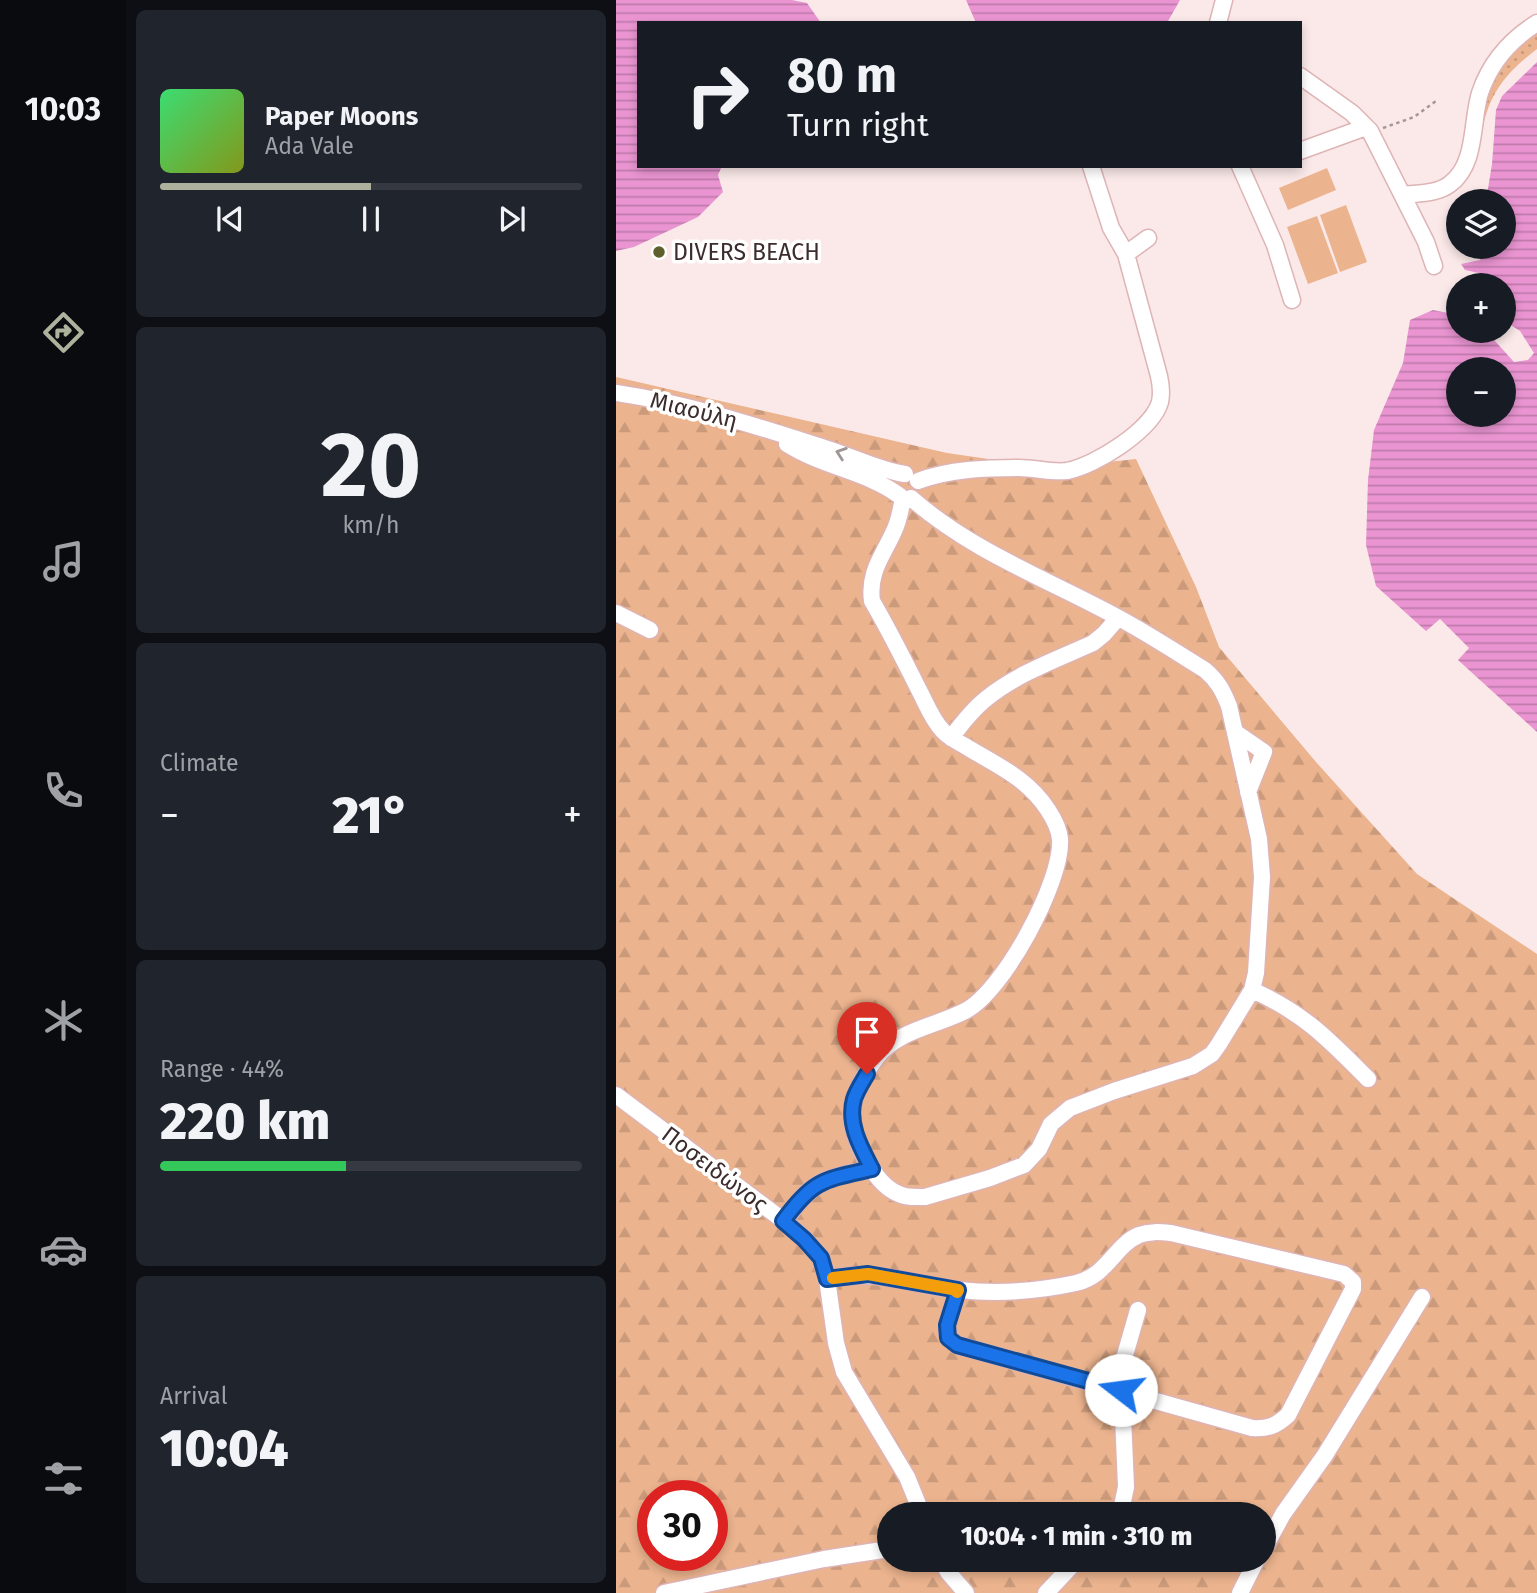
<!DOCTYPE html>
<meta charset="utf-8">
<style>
:root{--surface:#171b24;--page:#20242c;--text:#f1f3f6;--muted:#9ea1a6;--line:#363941;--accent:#aeb19c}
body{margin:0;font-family:"Fira Sans",sans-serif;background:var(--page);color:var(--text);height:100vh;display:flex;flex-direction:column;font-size:26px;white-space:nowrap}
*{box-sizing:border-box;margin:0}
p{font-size:23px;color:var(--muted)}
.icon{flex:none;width:38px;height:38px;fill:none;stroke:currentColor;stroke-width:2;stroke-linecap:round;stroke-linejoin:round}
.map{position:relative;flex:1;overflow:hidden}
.side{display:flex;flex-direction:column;gap:10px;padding:10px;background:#0d0f14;width:490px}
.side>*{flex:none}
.hud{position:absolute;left:21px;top:21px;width:665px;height:147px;border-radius:0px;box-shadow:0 4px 10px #0003;background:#171b24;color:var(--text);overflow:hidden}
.tools{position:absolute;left:830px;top:189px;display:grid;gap:14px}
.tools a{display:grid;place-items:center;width:70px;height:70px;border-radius:50%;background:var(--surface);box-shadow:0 4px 10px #0003;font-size:35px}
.speed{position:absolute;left:21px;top:1480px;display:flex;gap:14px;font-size:35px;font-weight:700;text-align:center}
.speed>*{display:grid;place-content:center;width:91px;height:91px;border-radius:50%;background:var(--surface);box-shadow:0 4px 10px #0003;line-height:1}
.speed .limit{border:10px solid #d22;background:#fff;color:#111}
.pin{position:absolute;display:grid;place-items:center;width:60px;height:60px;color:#fff;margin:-72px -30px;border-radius:50% 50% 50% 0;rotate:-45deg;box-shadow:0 0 7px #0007}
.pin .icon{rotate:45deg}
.me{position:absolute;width:77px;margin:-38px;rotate:285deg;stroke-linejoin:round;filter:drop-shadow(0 0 5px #0008)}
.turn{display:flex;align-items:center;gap:24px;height:147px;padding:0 35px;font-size:32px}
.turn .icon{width:91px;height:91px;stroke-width:2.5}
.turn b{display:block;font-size:49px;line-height:60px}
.big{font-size:52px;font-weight:800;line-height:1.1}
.side .widget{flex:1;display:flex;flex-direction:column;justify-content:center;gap:10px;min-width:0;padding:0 24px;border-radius:10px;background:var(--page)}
.side .dial{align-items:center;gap:0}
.dial b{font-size:91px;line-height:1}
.song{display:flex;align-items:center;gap:21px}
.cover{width:84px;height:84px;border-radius:10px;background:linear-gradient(135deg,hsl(140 70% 55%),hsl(70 70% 35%))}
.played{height:7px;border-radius:4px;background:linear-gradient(90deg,var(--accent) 50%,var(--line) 50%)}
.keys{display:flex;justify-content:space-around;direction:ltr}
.heat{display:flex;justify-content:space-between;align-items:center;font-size:38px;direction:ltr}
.charge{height:10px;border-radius:5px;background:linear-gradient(90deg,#34c759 44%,var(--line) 0)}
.trip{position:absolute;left:261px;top:1502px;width:399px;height:70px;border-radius:35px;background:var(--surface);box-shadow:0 4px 10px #0003;font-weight:800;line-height:70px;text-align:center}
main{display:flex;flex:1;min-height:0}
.tabs{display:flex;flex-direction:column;width:126px;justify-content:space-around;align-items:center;background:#090b0e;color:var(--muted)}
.tabs .icon{width:49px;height:49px}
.tabs .current{color:var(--accent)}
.tabs b{font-size:32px;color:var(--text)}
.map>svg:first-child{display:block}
.grass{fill:url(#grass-dots)}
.forest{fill:url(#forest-firs);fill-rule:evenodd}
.garden{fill:#ebb38e}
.water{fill:url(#water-rules);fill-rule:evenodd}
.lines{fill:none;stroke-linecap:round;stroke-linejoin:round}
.minor-casing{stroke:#deb4b5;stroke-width:19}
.path{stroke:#a79696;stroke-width:2.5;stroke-dasharray:3.5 3.5;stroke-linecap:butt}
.minor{stroke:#fff;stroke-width:16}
.oneway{stroke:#9e9696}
.route-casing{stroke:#114b97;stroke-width:18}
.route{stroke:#1a73e8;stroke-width:12}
.slow{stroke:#f59e0b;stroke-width:12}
.poi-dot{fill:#5d602d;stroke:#fff;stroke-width:2.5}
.labels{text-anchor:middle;stroke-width:7;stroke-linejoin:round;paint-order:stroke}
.poi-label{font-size:23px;fill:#3d2c2d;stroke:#fff;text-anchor:start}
.street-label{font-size:23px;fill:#3d2c2d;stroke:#fff}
</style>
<main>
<nav class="tabs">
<b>10:03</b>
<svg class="icon current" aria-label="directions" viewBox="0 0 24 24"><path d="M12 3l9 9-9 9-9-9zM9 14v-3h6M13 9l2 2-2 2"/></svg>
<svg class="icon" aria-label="music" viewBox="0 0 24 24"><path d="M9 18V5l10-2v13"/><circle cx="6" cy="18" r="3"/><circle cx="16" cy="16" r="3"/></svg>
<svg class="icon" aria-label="phone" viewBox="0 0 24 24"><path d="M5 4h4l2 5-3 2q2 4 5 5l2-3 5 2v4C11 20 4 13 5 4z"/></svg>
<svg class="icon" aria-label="climate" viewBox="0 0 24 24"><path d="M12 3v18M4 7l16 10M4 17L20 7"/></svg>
<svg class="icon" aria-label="car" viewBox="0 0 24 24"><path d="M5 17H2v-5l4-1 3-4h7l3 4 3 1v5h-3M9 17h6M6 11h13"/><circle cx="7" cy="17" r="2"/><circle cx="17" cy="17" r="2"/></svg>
<svg class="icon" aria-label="filters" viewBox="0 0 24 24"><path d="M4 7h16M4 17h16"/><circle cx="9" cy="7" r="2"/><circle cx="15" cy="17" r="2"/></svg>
</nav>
<section class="side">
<div class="widget">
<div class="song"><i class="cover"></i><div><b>Paper Moons</b><p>Ada Vale</p></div></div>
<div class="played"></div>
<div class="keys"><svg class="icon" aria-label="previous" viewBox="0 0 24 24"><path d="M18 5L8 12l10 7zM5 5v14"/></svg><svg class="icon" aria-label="pause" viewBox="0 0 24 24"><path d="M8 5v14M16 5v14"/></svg><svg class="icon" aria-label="next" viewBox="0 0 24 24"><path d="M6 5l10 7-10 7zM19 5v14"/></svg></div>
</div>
<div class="widget dial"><b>20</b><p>km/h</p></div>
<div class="widget"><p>Climate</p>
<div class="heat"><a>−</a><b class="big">21°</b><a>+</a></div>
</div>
<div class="widget"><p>Range · 44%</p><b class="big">220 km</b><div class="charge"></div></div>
<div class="widget"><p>Arrival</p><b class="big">10:04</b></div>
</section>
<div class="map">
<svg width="921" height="1593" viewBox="0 0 921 1593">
<defs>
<pattern id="grass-dots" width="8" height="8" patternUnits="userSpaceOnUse" patternTransform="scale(1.75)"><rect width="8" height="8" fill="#ebb38e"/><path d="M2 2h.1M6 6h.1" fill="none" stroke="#ca9a7b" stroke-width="1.8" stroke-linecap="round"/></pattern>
<pattern id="forest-firs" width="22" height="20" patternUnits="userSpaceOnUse" patternTransform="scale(1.75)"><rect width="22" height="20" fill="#ebb38e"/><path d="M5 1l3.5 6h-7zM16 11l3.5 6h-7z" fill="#ca9a7b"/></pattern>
<pattern id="water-rules" width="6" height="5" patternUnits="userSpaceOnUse" patternTransform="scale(1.75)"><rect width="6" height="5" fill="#ea95d2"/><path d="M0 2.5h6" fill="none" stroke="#bf7aab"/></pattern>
</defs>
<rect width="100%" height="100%" fill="#fbe9e9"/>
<path class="grass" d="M921,30V49C888,74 871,96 865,138L860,137L865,105L886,59Z"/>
<path class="forest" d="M0,377L331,453L435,468L520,459L580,587L603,647L700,762L801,874L921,954V1593H0ZM37,1496H96V1556H37ZM273,1514H648V1559H273Z"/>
<path class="garden" d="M711,168L720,190L672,210L663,188Z
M730,205L751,262L724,272L704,215Z
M701,216L722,273L692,284L671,227Z"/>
<path class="water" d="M0,0H176L191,3L205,23H23V166H106L102,175L107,192L82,217L18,247L0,251Z
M350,0H564L551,23H360Z
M921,62V732L842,660L853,648L824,619L810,631L760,586L750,545L752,480L758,430L787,363L794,320L817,310L842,315V331H870L898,362L912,360L918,353L904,331L887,320V285H870L867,274L849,270L845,264L864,260L875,247H887V201H870L876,164L880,110L886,96ZM842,369H887V415H842Z"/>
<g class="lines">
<g class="minor-casing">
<path id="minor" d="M602,23L608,0
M684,76L736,113L754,131L810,242L818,266
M684,151L750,127
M624,166L659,245L676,300
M787,195C803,193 821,194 834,184C861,164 855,122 864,93C874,63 894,40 921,23
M510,254L532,238
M0,393C75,404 146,428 218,451C242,459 264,470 289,474
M171,444C207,467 250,471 284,496
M302,481C334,469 370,468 403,468C420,468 435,473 451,471C479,466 536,430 544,402C546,393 545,385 543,376L510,254L495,228L475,166
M287,498C285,509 283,521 278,531C267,556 252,572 256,601C273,630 288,660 303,690C310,703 316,720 327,731C334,739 345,743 354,749C383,766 413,780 432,810C438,819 443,829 444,839C447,881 387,992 349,1011C320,1026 282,1030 261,1057C249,1072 236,1097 236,1115C236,1140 259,1185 283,1194C291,1198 300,1197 309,1197L374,1178L408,1165L423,1149L435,1124L454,1108L498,1091L577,1066L596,1054L603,1044L636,990L640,973L646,877L643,839L613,706C607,691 602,681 589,670C560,652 531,633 501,617C431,579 355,551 295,498
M0,613L34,630
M619,732L648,752L632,792
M335,738C346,723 357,709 371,698C402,673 442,659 477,643L488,634L502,618
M636,990C688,1013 713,1040 752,1079
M0,1095L168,1221L188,1239L205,1258L211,1279L220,1343L228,1372L291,1477L306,1514
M168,1221C198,1179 207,1179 255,1169
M211,1279C263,1268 293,1285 343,1290C381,1294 423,1291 460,1283C491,1276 499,1245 523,1235C534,1231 544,1232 555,1233L728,1274L737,1282V1289L672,1415C660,1426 652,1429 636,1428L341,1345L332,1337L331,1325L342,1290
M501,1514L506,1506L510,1487L505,1369L522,1310
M648,1549L667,1514L709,1455L806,1297
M325,1559L332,1572L350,1593
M48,1593L208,1559L273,1549
M430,1593L462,1559
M624,1593L641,1559"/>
</g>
<path class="path" d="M767,128L798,117L820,101"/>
<use href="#minor" class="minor"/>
</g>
<defs><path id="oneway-chevron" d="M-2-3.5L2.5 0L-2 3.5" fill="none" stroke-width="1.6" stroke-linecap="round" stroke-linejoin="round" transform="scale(1.75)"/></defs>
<use class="oneway" href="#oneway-chevron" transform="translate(225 453) rotate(-161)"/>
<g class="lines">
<g class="route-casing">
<path id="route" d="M251,1074C247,1081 241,1090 238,1099C231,1124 245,1148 256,1169C207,1180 198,1179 167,1221L188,1239L205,1258L211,1279L252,1274L342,1290L331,1325L332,1338L341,1345L505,1390"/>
</g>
<use href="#route" class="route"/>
<path class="slow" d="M217,1278L252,1274L342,1290L341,1292"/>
</g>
<circle class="poi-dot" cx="43" cy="252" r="7"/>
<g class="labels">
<g class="poi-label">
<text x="57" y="260">DIVERS BEACH</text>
</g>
<g class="street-label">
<text transform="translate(78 410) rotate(14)" y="8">Μιαούλη</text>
<text transform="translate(99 1169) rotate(37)" y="8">Ποσειδώνος</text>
</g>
</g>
</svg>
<div class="tools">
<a><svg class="icon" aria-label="layers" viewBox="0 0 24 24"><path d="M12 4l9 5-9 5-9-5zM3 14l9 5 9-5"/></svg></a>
<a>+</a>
<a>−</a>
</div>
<div class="speed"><div class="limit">30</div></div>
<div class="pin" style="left:251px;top:1074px;background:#d93025"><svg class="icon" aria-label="arrive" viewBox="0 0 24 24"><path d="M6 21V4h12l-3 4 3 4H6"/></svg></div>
<svg class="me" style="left:505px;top:1390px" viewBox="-20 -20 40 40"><circle r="19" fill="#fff"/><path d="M0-13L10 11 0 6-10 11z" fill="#1a73e8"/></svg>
<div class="trip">10:04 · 1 min · 310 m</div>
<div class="hud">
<div class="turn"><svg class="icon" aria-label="right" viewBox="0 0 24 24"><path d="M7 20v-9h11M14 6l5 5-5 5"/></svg><div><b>80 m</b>Turn right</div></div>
</div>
</div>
</main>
